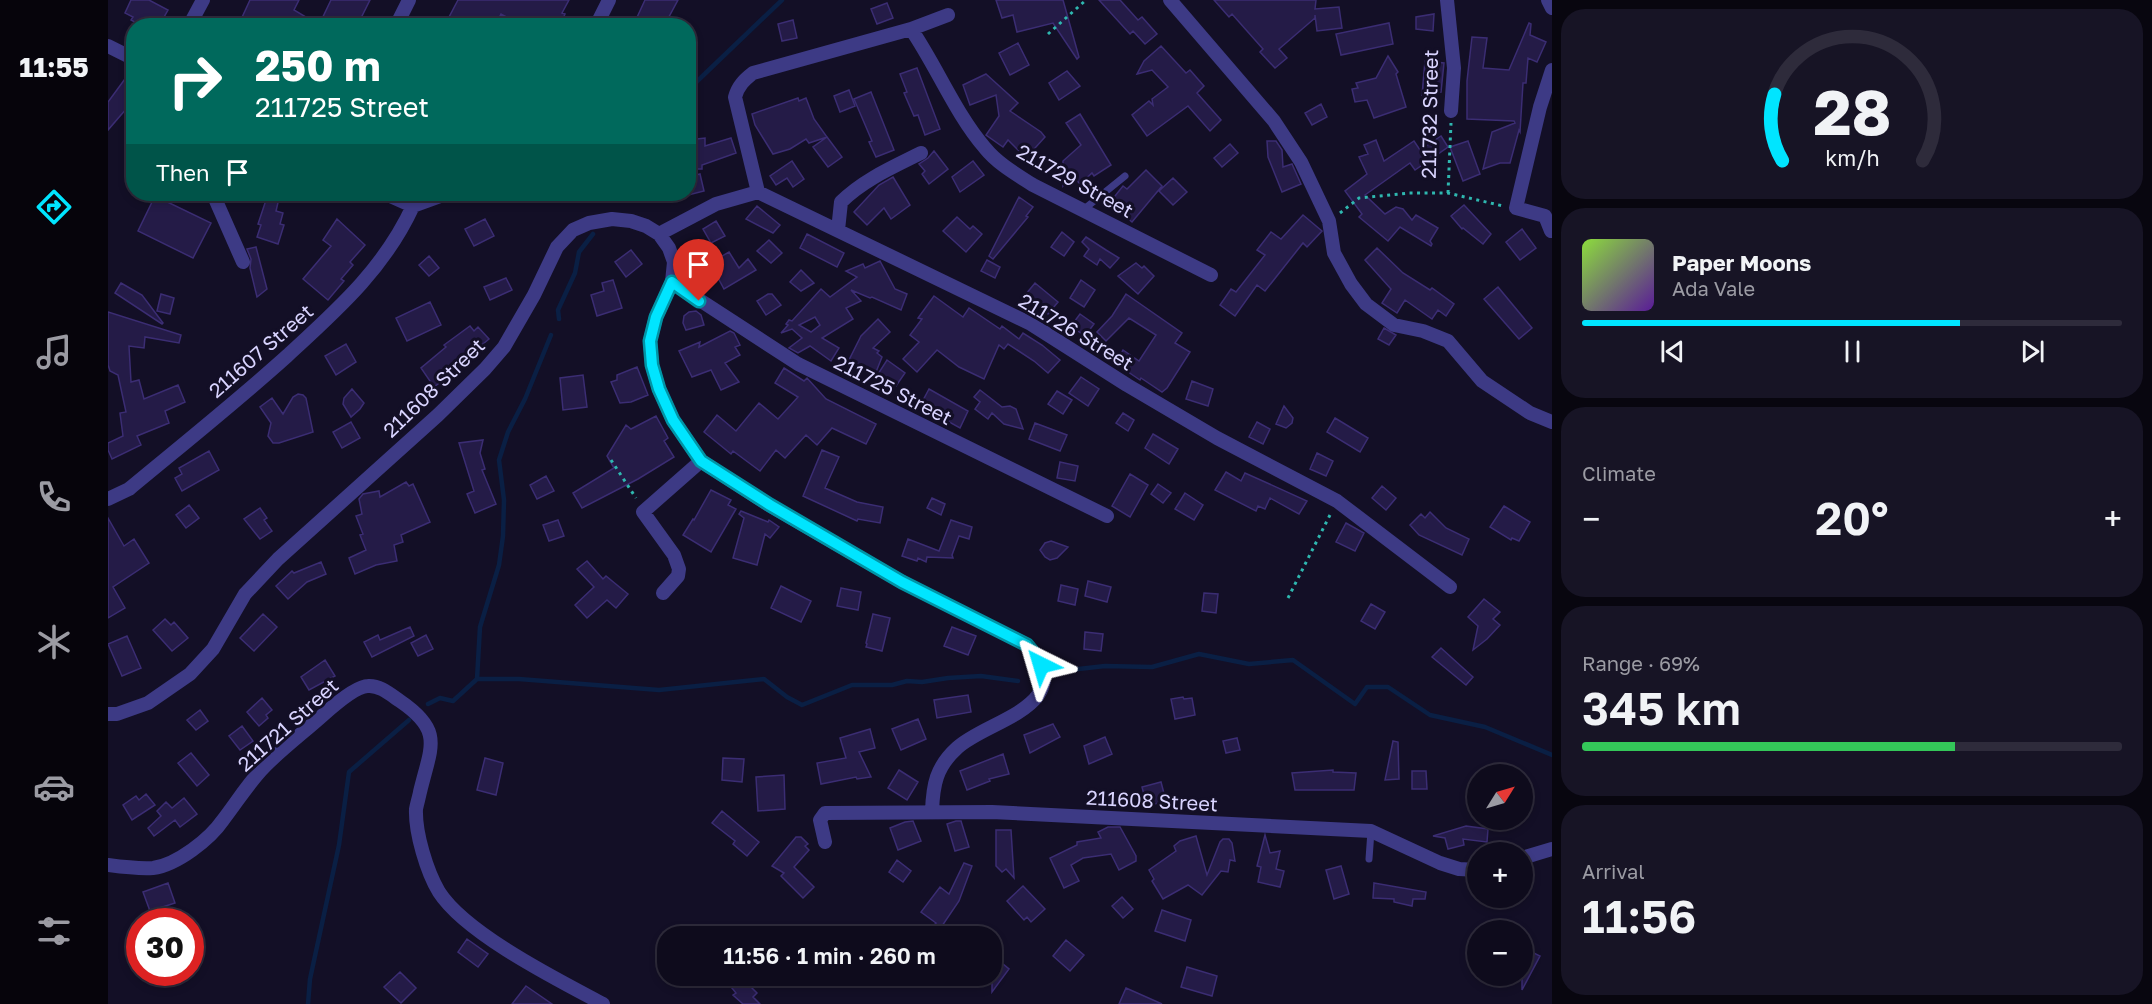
<!DOCTYPE html>
<meta charset="utf-8">
<style>
:root{--surface:#0e0b1c;--page:#171425;--text:#f1f3f6;--muted:#9b9ba3;--line:#2e2b3b;--accent:#00e5ff}
body{margin:0;font-family:"Golos Text",sans-serif;background:var(--page);color:var(--text);height:100vh;display:flex;flex-direction:column;font-size:22px;white-space:nowrap}
*{box-sizing:border-box;margin:0}
p{font-size:20px;color:var(--muted)}
.icon{flex:none;width:33px;height:33px;fill:none;stroke:currentColor;stroke-width:2;stroke-linecap:round;stroke-linejoin:round}
.map{position:relative;flex:1;overflow:hidden}
.details{display:flex;flex-direction:column;gap:9px;padding:9px;background:#08060f;width:600px}
.details>*{flex:none}
.hud{position:absolute;left:18px;top:18px;width:570px;height:183px;border-radius:24px;box-shadow:0 3px 9px #0003,0 0 0 2px var(--line);background:#00695c;color:#fff;overflow:hidden}
.needle{width:39px;rotate:53deg}
.controls{position:absolute;left:1359px;top:764px;display:grid;gap:12px}
.controls a{display:grid;place-items:center;width:66px;height:66px;border-radius:50%;background:var(--surface);box-shadow:0 3px 9px #0003,0 0 0 2px var(--line);font-size:30px}
.speed{position:absolute;left:18px;top:908px;display:flex;gap:12px;font-size:30px;font-weight:700;text-align:center}
.speed>*{display:grid;place-content:center;width:78px;height:78px;border-radius:50%;background:var(--surface);box-shadow:0 3px 9px #0003,0 0 0 2px var(--line);line-height:1}
.speed .limit{border:9px solid #d22;background:#fff;color:#111}
.pin{position:absolute;display:grid;place-items:center;width:51px;height:51px;color:#fff;margin:-62px -26px;border-radius:50% 50% 50% 0;rotate:-45deg;box-shadow:0 0 6px #0007}
.pin .icon{rotate:45deg}
.me{position:absolute;width:66px;margin:-33px;rotate:320deg;stroke-linejoin:round;filter:drop-shadow(0 0 4px #0008)}
.turn{display:flex;align-items:center;gap:21px;height:126px;padding:0 30px;font-size:27px}
.turn .icon{width:78px;height:78px;stroke-width:2.5}
.turn b{display:block;font-size:42px;line-height:51px}
.then{display:flex;align-items:center;height:57px;padding:0 30px;background:#0003;gap:12px;font-size:22px}
.big{font-size:45px;font-weight:600;line-height:1.1}
.details .tile{flex:1;display:flex;flex-direction:column;justify-content:center;gap:9px;min-width:0;padding:0 21px;border-radius:24px;background:var(--page)}
.details .dial{align-items:center;gap:0}
.dial svg{height:156px;overflow:visible;fill:none;stroke:var(--line);stroke-width:7;stroke-linecap:round;text-anchor:middle}
.dial text{fill:var(--text);stroke:none}
.song{display:flex;align-items:center;gap:18px}
.cover{width:72px;height:72px;border-radius:9px;background:linear-gradient(135deg,hsl(90 70% 55%),hsl(270 70% 35%))}
.played{height:6px;border-radius:3px;background:linear-gradient(90deg,var(--accent) 70%,var(--line) 70%)}
.keys{display:flex;justify-content:space-around;direction:ltr}
.heat{display:flex;justify-content:space-between;align-items:center;font-size:33px;direction:ltr}
.charge{height:9px;border-radius:4px;background:linear-gradient(90deg,#34c759 69%,var(--line) 0)}
.trip{position:absolute;left:549px;top:926px;width:345px;height:60px;border-radius:24px;background:var(--surface);box-shadow:0 3px 9px #0003,0 0 0 2px var(--line);font-weight:600;line-height:60px;text-align:center}
main{display:flex;flex:1;min-height:0}
.tab-bar{display:flex;flex-direction:column;width:108px;justify-content:space-around;align-items:center;background:#06040b;color:var(--muted)}
.tab-bar .icon{width:42px;height:42px}
.tab-bar .on{color:var(--accent)}
.tab-bar b{font-size:27px;color:var(--text)}
.map>svg:first-child{display:block}
.lines{fill:none;stroke-linecap:round;stroke-linejoin:round}
.stream{stroke:#0a1f44;stroke-width:4.5}
.building{fill:#241b47;stroke:#3b2d73;stroke-width:1.5;fill-rule:evenodd}
.path{stroke:#2fb8b0;stroke-width:3;stroke-dasharray:3 4.5;stroke-linecap:butt}
.service{stroke:#3d3a85;stroke-width:7}
.minor{stroke:#3d3a85;stroke-width:14}
.route-casing{stroke:#0095a6;stroke-width:15}
.route{stroke:#00e5ff;stroke-width:10}
.labels{text-anchor:middle;stroke-width:6;stroke-linejoin:round;paint-order:stroke}
.street-label{font-size:20px;fill:#d9d4ff;stroke:#130f26}
</style>
<main>
<nav class="tab-bar">
<b>11:55</b>
<svg class="icon on" aria-label="directions" viewBox="0 0 24 24"><path d="M12 3l9 9-9 9-9-9zM9 14v-3h6M13 9l2 2-2 2"/></svg>
<svg class="icon" aria-label="music" viewBox="0 0 24 24"><path d="M9 18V5l10-2v13"/><circle cx="6" cy="18" r="3"/><circle cx="16" cy="16" r="3"/></svg>
<svg class="icon" aria-label="phone" viewBox="0 0 24 24"><path d="M5 4h4l2 5-3 2q2 4 5 5l2-3 5 2v4C11 20 4 13 5 4z"/></svg>
<svg class="icon" aria-label="climate" viewBox="0 0 24 24"><path d="M12 3v18M4 7l16 10M4 17L20 7"/></svg>
<svg class="icon" aria-label="car" viewBox="0 0 24 24"><path d="M5 17H2v-5l4-1 3-4h7l3 4 3 1v5h-3M9 17h6M6 11h13"/><circle cx="7" cy="17" r="2"/><circle cx="17" cy="17" r="2"/></svg>
<svg class="icon" aria-label="filters" viewBox="0 0 24 24"><path d="M4 7h16M4 17h16"/><circle cx="9" cy="7" r="2"/><circle cx="15" cy="17" r="2"/></svg>
</nav>
<div class="map">
<svg width="1444" height="1004" viewBox="0 0 1444 1004">
<rect width="100%" height="100%" fill="#130f26"/>
<g class="lines">
<path class="stream" d="M580,90L674,0
M515,199L516,194
M451,319L450,310L467,273L471,252L485,234
M953,671L997,666L1044,667L1091,654L1141,664L1185,660L1247,704L1259,687H1280L1322,715L1377,727L1444,755
M369,679L372,627L391,565L395,536L396,500L391,460L400,432L417,399L443,335
M320,704L332,698L345,701L369,679H411L551,690L656,679L679,697L694,705L744,685H784L799,681L814,682L840,678L873,676L910,681
M200,1004L202,979L231,845L241,772L301,720"/>
</g>
<path class="building" d="M23,0H41L60,10L52,24L47,21L45,26H34L23,20L25,17L17,13Z
M142,0H191L186,10L211,25L223,0H262L249,26H130Z
M350,0H461L454,13L457,14L452,26H415L393,14L387,26H352L340,19Z
M537,0H570L556,26H525Z
M888,0H955L971,57L969,59L945,23L909,32L905,15L894,18Z
M991,0H1012L1030,20L1034,17L1049,34L1037,44L1025,31L1022,34Z
M1106,0H1208L1207,9L1231,7L1234,28L1209,31L1207,15V18L1171,49L1179,58L1167,68L1152,52L1155,49L1124,14L1121,17Z
M779,3L785,18L769,24L763,9Z
M1326,14L1325,31L1308,29V17Z
M685,20L689,38L674,41L670,24Z
M1281,23L1285,44L1233,55L1228,34Z
M1421,23L1423,24L1422,35L1438,42L1429,62L1420,58L1418,83H1415L1412,132L1411,130L1402,163H1392L1375,169L1384,132L1407,123L1406,121L1359,119V81L1364,37L1379,38L1375,68L1401,70Z
M910,43L921,65L902,75L891,53Z
M1053,46L1078,73L1082,70L1096,86L1089,93L1113,120L1102,131L1080,106L1039,136L1024,115L1041,101L1045,105L1044,99L1060,87L1044,70L1029,74L1036,61Z
M1280,56L1290,72L1288,74L1298,107L1266,118L1259,100L1247,102L1244,89L1250,88L1248,83L1268,78Z
M1317,61L1336,63L1333,92L1314,95Z
M25,68L26,114L19,108L0,130V102Z
M809,68L832,129L817,135L810,115L806,116L796,93L799,92L792,74Z
M959,71L972,86L951,100L941,83Z
M878,74L910,103L902,111L933,132L937,137L918,158L900,140L895,147L878,135L891,116L888,95L862,105L855,85Z
M741,90L747,106L732,112L726,96Z
M763,92L786,150L768,157L761,142L764,141L746,99Z
M690,98L691,101L698,98L706,119L719,137L701,143L698,139L682,149L665,154L647,125L644,114Z
M1213,104L1219,117L1204,125L1197,113Z
M972,114L1003,165L986,176L984,173L972,184L964,175L955,186V183L946,175L955,164V161L973,145L958,123Z
M1333,136L1340,147L1307,170L1302,163L1257,195L1277,214L1288,207L1295,209L1304,220L1308,215L1330,228L1322,241L1324,244L1323,246L1292,227L1280,241L1251,217L1254,214L1237,191L1259,174L1251,157L1260,154L1256,145L1268,140L1276,161L1306,141L1312,150Z
M719,137L734,157L720,167L705,147Z
M597,138V146L623,138L628,153L594,165V169H580V140Z
M1159,141H1168L1174,150L1175,167L1184,164L1193,184L1174,192L1160,157Z
M1360,141L1372,174L1355,181L1342,147Z
M1122,144L1130,153L1114,167L1106,158Z
M826,151L840,169L821,184L814,174L817,171L811,164L820,158Z
M684,161L696,179L685,187L679,178L668,185L662,176Z
M865,161L876,175L852,192L844,177Z
M1038,170L1054,186L1024,222L1006,207L1008,205L1003,201L1015,186L1019,189Z
M592,174L596,191L580,195V177Z
M785,177L802,205L783,219L776,208L759,225L746,212L771,185Z
M1065,178L1079,192L1065,205L1051,191Z
M160,194H172L168,211L175,213L172,224L176,225L170,244L149,237L153,225L150,224Z
M47,196L103,223L85,258L30,231Z
M911,197L925,207L918,216L920,217L885,259L881,256Z
M1356,205L1383,234L1375,244L1355,228L1354,229L1343,216Z
M649,206L672,225L665,233L638,219Z
M1195,215L1214,231L1199,247L1195,243L1157,291L1149,285L1127,316L1112,305L1123,289L1128,292L1157,255L1149,250L1163,232L1173,239Z
M849,217L862,229L865,226L874,234L858,252L835,231Z
M229,219L257,245L242,262L245,265L233,279L236,281L220,300L195,279L223,246L215,240Z
M377,219L386,236L366,246L357,229Z
M608,221L617,236L603,243L595,229Z
M1414,229L1428,248L1412,260L1398,242Z
M954,232L966,242L956,256L943,247Z
M699,234L736,253L729,267L692,248Z
M978,237L998,250L1011,258L1002,268L992,259L989,265L976,256L981,249L974,242Z
M661,240L674,253L663,263L649,251Z
M148,247L159,289L149,297L142,268L143,259L139,249Z
M1269,248L1295,273L1322,290L1324,288L1346,304L1338,316L1330,310L1324,319L1297,300L1289,313L1274,303L1283,289L1257,260Z
M523,250L534,264L518,277L507,262Z
M621,252L631,268L640,259L648,270L616,289L602,263Z
M321,256L331,268L321,276L311,265Z
M879,260L892,267L887,278L873,271Z
M772,261L787,289L799,294L793,310L764,297L762,298L743,290L753,301L738,308L745,319L714,338L731,348L723,361L702,346L690,353L681,348L694,338L684,329L673,333L680,325L678,324L681,320L684,321L713,289L722,297L749,277L738,271L755,264L757,268ZM707,317L712,325L703,332L691,325Z
M1028,263L1034,268L1036,266L1046,276L1030,294L1010,276Z
M693,270L706,283L693,291L682,282Z
M398,278L404,290L382,300L376,287Z
M505,280L514,308L489,316L483,295L496,291L494,283Z
M973,280L987,290L976,307L962,298Z
M13,283L34,295L55,323L54,324L7,293Z
M927,283L950,302L940,314L918,294Z
M1390,287L1424,328L1411,339L1376,299Z
M53,294L66,298L62,314L49,311Z
M660,294H664L673,305L658,315L649,301Z
M1018,294L1074,333L1067,343L1082,352L1059,388L1054,392L1033,378L1032,380L1007,363L1015,350L1031,361L1048,335L1021,318L998,341L989,332L1004,316Z
M826,296L855,317L861,308L892,329L894,326L911,339L915,333L934,345L952,360L940,373L926,361L900,344L896,349L891,345L876,379L851,367L829,350L809,372L795,359L811,342L802,335L814,319L810,318Z
M322,302L333,325L299,341L288,318Z
M588,311L593,315L596,325L578,330L575,323L576,316L581,312Z
M0,312L73,335L71,343L37,337L36,348L21,346L23,382L31,380L36,399L70,385L77,402L57,411L61,423L29,436L33,445L4,459L0,450V443L15,436L12,413L18,412L10,375L2,371L0,365Z
M972,314L986,324L977,336L963,326Z
M770,319L782,332L765,348L771,351L769,353L774,357L768,372L741,360L753,336Z
M362,326L366,331L370,327L381,339L352,363L354,366L326,387L313,368L338,347L336,345Z
M1276,328L1288,335L1281,345L1270,339Z
M622,331L626,333L632,345L627,347L632,355L617,363L631,382L613,390L603,370L584,377L571,351L592,342L591,347Z
M238,344L248,362L228,375L217,356Z
M779,360L797,373L788,386L770,374Z
M529,367L540,395L523,402L512,403L503,382L509,380V375Z
M676,368L696,381L699,378L718,399L768,424L758,444L724,428L709,445L698,435L677,458L668,450L652,471L625,451L623,454L596,432L609,415L628,431L651,403L670,419L690,397L667,383Z
M475,375L479,407L455,410L452,378Z
M973,377L991,389L980,406L961,393Z
M1084,381L1105,389L1100,406L1078,399Z
M244,389L256,403L252,409L243,417L235,404L236,398Z
M821,389L860,411L852,428L812,406Z
M872,390L894,407L902,406L908,409L915,429L896,424L884,413L880,419L867,409L872,402L866,397Z
M949,391L964,400L955,414L940,404Z
M190,394L195,395L198,398L205,432L171,443H165L160,436L163,423L152,407L164,398L175,414L185,397Z
M1176,406L1185,418L1184,423L1178,428L1168,424Z
M1015,413L1026,420L1020,431L1008,423Z
M548,416L560,438L556,441L566,457L530,479L474,508L465,493L506,468L499,456L518,425L523,429Z
M1227,418L1260,438L1252,452L1219,432Z
M243,422L252,438L234,448L225,432Z
M1149,422L1162,429L1155,444L1141,437Z
M927,423L959,435L952,451L921,439Z
M1045,434L1070,449L1061,464L1037,448Z
M375,440L372,453L377,469L374,470L388,504L367,513L359,494L366,491L351,443Z
M714,450L731,457L717,488L749,502L775,507L772,523L750,519L749,521L695,496Z
M101,451L111,470L74,491L67,478L74,474L71,468Z
M1209,453L1225,461L1218,476L1202,469Z
M952,462L970,466L967,481L949,478Z
M1118,472L1133,481L1137,473L1199,501L1191,514L1162,498L1157,509L1150,506L1148,511L1107,490Z
M1022,474L1040,485L1022,517L1004,506Z
M438,476L446,491L429,499L422,485Z
M298,482L301,486L305,484L322,522L293,535L295,542L286,545L289,561L268,565L247,574L241,558L258,550L252,535L255,534L248,516L254,514L251,499L255,494L271,491L272,497Z
M1050,484L1063,493L1055,503L1043,494Z
M1274,486L1288,498L1278,510L1264,498Z
M603,490L623,500L620,505L628,509L603,552L575,535L585,519L586,520Z
M1077,493L1095,505L1086,520L1067,509Z
M824,498L837,504L833,515L819,508Z
M81,505L91,518L78,528L68,515Z
M1396,506L1422,522L1411,541L1404,538L1403,540L1382,527Z
M152,508L159,518L156,520L164,531L152,539L136,519Z
M633,511L660,522L661,520L671,527L662,538L657,534L649,565L625,558L636,518L631,514Z
M1322,512L1338,528L1361,539L1354,555L1311,535L1302,525L1313,514L1317,518Z
M0,518L16,546L26,539L41,563L5,587L17,608L0,618Z
M450,520L456,536L441,541L435,525Z
M843,520L864,527L861,539L851,536L844,555L845,558L819,557L818,562L810,558L809,561L794,556L800,539L831,551Z
M1238,523L1256,533L1247,551L1228,542Z
M943,541L960,547L949,558L942,560L937,557L932,550L937,543Z
M479,561L495,579L498,576L520,594L508,608L499,600L479,618L467,605L486,587L469,569Z
M213,562L218,574L199,582L180,599L168,586L184,571L186,573Z
M980,581L1003,587L999,602L977,596Z
M953,585L970,589L967,605L950,601Z
M673,586L703,601L693,622L663,608Z
M733,588L753,592L750,610L729,606Z
M1096,593L1110,594L1108,613L1094,611Z
M1376,599L1392,612L1385,619L1392,625L1379,639L1365,650L1370,626L1360,617Z
M1263,604L1277,612L1267,629L1253,621Z
M155,614L169,627L146,651L132,638Z
M765,614L782,618L774,651L758,647L759,644L758,643Z
M57,619L63,625L66,622L80,638L64,651L45,630Z
M302,627L306,636L264,657L256,642L270,635L272,640Z
M844,627L868,636L860,655L836,646Z
M977,632L995,634L993,651L976,649Z
M318,635L325,649L310,656L303,643Z
M19,636L33,668L14,676L0,644Z
M1333,648L1365,677L1358,685L1324,657Z
M217,660L227,676L201,690L193,677Z
M860,695L863,712L829,718L826,700Z
M1075,697L1076,699L1084,698L1087,715L1067,719L1063,699Z
M154,698L164,710L158,715L160,718L151,726L139,712Z
M92,710L100,721L88,730L79,720Z
M810,719L818,739L793,750L784,729Z
M945,724L952,737L922,753L916,735Z
M134,726L145,741L132,750L121,736Z
M762,729L767,748L751,752L763,777L749,779L748,777L713,784L709,763L738,758L732,738Z
M997,737L1004,754L981,764L976,746Z
M1129,738L1132,750L1118,753L1115,741Z
M1285,741L1290,742L1291,779L1277,780Z
M83,753L101,775L89,786L70,763Z
M895,754L901,774L881,779L882,781L859,790L852,771Z
M377,758L395,763L388,795L369,790Z
M615,758L636,759L634,782L614,780Z
M791,770L810,782L799,800L780,788Z
M1225,770V772L1248,773L1246,790H1187L1184,773Z
M1304,771H1318L1319,789H1304Z
M676,775L677,809L650,811L648,777Z
M1053,782L1058,801L1039,806L1034,787Z
M38,794L47,805L24,820L15,805L28,796L31,800Z
M76,798L89,814L72,827L67,820L46,836L40,828L53,816L49,811L58,802L64,808Z
M614,811L651,842L639,856L625,844L627,841L604,823Z
M805,821L813,841L790,850L782,828L797,822Z
M848,821H853L861,847L847,851L839,824Z
M1358,826L1380,829L1379,842L1355,839L1356,845L1340,849L1337,838L1325,836Z
M1000,827H1012L1028,856V861L1011,870L1003,854L975,858L963,865L971,881L956,888L942,858L969,845V842L993,838L990,832Z
M888,830H903L906,878L898,869L894,872L888,866Z
M1157,835L1162,853L1172,851L1168,869L1176,871L1172,887L1150,882L1153,867L1149,866Z
M1088,836L1099,875L1112,842L1115,839H1121L1124,843L1127,861L1122,860L1120,872L1113,871L1094,895L1080,885L1055,899L1044,881L1046,879L1041,870L1068,851L1066,846L1072,841Z
M688,837H693L700,844L697,846L701,850L686,867L706,887L695,898L673,876L676,873L664,866Z
M789,860L803,871L795,882L781,872Z
M856,863L864,866L851,901L832,929L826,925L828,923L813,912L832,887L841,894Z
M1233,866L1241,894L1226,899L1218,870Z
M60,883L67,903L42,911L35,892Z
M1266,883L1318,892L1317,899H1305L1304,906L1286,902V899L1265,898Z
M915,886L937,909L923,922L919,917L916,920L899,901Z
M1014,897L1025,909L1015,918L1004,906Z
M1054,910L1083,920L1077,941L1047,931Z
M359,939L380,954L370,967L350,952Z
M958,940L976,955L962,971L945,956Z
M1414,947L1432,956L1414,990Z
M884,955L901,969L884,992Z
M1079,967L1109,976L1104,996L1073,987Z
M292,972L308,988L293,1003L276,987Z
M634,978L649,993L645,997L652,1004H635L625,995L628,993L624,988Z
M418,986L444,1004H404Z
M1018,988L1054,1004H1011Z"/>
<g class="lines">
<path class="path" d="M940,34L978,0
M1340,193L1343,123
M1232,213L1251,198L1301,193H1340L1395,206
M503,460L528,498
M1180,598L1223,513"/>
<path class="service" d="M975,210L1017,176
M1261,859L1263,831"/>
<path class="minor" d="M1062,0L1166,121L1193,162L1221,221L1226,253L1243,284L1258,304L1286,325L1315,331L1340,341L1374,381L1422,413L1444,422
M1339,0L1346,68L1343,111
M1440,0L1444,8
M81,26L95,0
M288,26L301,0
M488,26L501,0
M803,29C829,67 847,113 877,148C890,164 908,174 925,185L1103,275
M0,46L26,59
M650,192L627,97C630,86 636,80 645,73L803,29L840,15
M105,194L135,262
M278,194L305,206L338,194
M730,230L733,202C755,180 785,167 813,153
M1443,231L1437,216L1408,208L1432,107L1444,70
M551,234L608,204L650,192L923,324L1019,385L1109,438L1229,501L1342,587
M564,282L690,364L999,516
M0,499L21,489C74,445 128,402 179,356C229,310 276,269 305,206
M555,593L570,576L571,569L566,555L535,512L593,461
M0,714H9L40,703L82,674L105,649L137,594L170,559L330,415L377,369L396,347L426,295L449,247L465,230L481,223L504,219L523,221L538,226L551,234L561,248L566,262L564,282L548,317L542,341L544,365L551,389L565,420L593,461L661,505L794,582L919,645C974,706 878,720 849,748C828,767 825,785 824,811
M717,842L712,820L717,813L884,812L1263,831L1332,863L1351,869L1370,870
M1414,858L1444,849
M0,865C15,867 31,869 45,868C69,865 102,839 115,820C129,802 141,782 157,766C175,748 196,732 215,715C224,707 248,686 260,686C272,685 283,695 292,701C336,731 323,746 312,792C311,797 309,804 308,809C307,833 319,872 331,892C358,934 450,980 495,1004"/>
</g>
<g class="lines">
<g class="route-casing">
<path id="route" d="M591,301L564,282L548,317L542,341L544,365L551,389L565,420L593,461L662,505L794,582L919,645L928,656L933,665"/>
</g>
<use href="#route" class="route"/>
</g>
<g class="labels">
<g class="street-label">
<text transform="translate(1322 114) rotate(-89)" y="7">211732 Street</text>
<text transform="translate(967 181) rotate(29)" y="7">211729 Street</text>
<text transform="translate(968 332) rotate(31)" y="7">211726 Street</text>
<text transform="translate(153 351) rotate(-41)" y="7">211607 Street</text>
<text transform="translate(326 388) rotate(-44)" y="7">211608 Street</text>
<text transform="translate(785 390) rotate(27)" y="7">211725 Street</text>
<text transform="translate(180 725) rotate(-42)" y="7">211721 Street</text>
<text transform="translate(1044 801) rotate(3)" y="7">211608 Street</text>
</g>
</g>
</svg>
<div class="controls">
<a><svg class="needle" viewBox="-14 -14 28 28"><path d="M0-13l5 13h-10z" fill="#e53935"/><path d="M0 13l5-13h-10z" fill="#9b9ba3"/></svg></a>
<a>+</a>
<a>−</a>
</div>
<div class="speed"><div class="limit">30</div></div>
<div class="pin" style="left:591px;top:301px;background:#d93025"><svg class="icon" aria-label="arrive" viewBox="0 0 24 24"><path d="M6 21V4h12l-3 4 3 4H6"/></svg></div>
<svg class="me" style="left:933px;top:665px" viewBox="-20 -20 40 40"><path d="M0-17L14 15 0 8-14 15z" fill="#00e5ff" stroke="#fff" stroke-width="4"/></svg>
<div class="trip">11:56 · 1 min · 260 m</div>
<div class="hud">
<div class="turn"><svg class="icon" aria-label="right" viewBox="0 0 24 24"><path d="M7 20v-9h11M14 6l5 5-5 5"/></svg><div><b>250 m</b>211725 Street</div></div>
<div class="then">Then<svg class="icon" aria-label="arrive" viewBox="0 0 24 24"><path d="M6 21V4h12l-3 4 3 4H6"/></svg></div>
</div>
</div>
<section class="details">
<div class="tile dial"><svg viewBox="0 0 100 80">
<path d="M14 69A42 42 0 1 1 86 69"/>
<path d="M14 69A42 42 0 0 1 10 35" stroke="#00e5ff"/>
<text x="50" y="56" font-size="32" font-weight="700">28</text>
<text x="50" y="72" font-size="11">km/h</text>
</svg></div>
<div class="tile">
<div class="song"><i class="cover"></i><div><b>Paper Moons</b><p>Ada Vale</p></div></div>
<div class="played"></div>
<div class="keys"><svg class="icon" aria-label="previous" viewBox="0 0 24 24"><path d="M18 5L8 12l10 7zM5 5v14"/></svg><svg class="icon" aria-label="pause" viewBox="0 0 24 24"><path d="M8 5v14M16 5v14"/></svg><svg class="icon" aria-label="next" viewBox="0 0 24 24"><path d="M6 5l10 7-10 7zM19 5v14"/></svg></div>
</div>
<div class="tile"><p>Climate</p>
<div class="heat"><a>−</a><b class="big">20°</b><a>+</a></div>
</div>
<div class="tile"><p>Range · 69%</p><b class="big">345 km</b><div class="charge"></div></div>
<div class="tile"><p>Arrival</p><b class="big">11:56</b></div>
</section>
</main>
